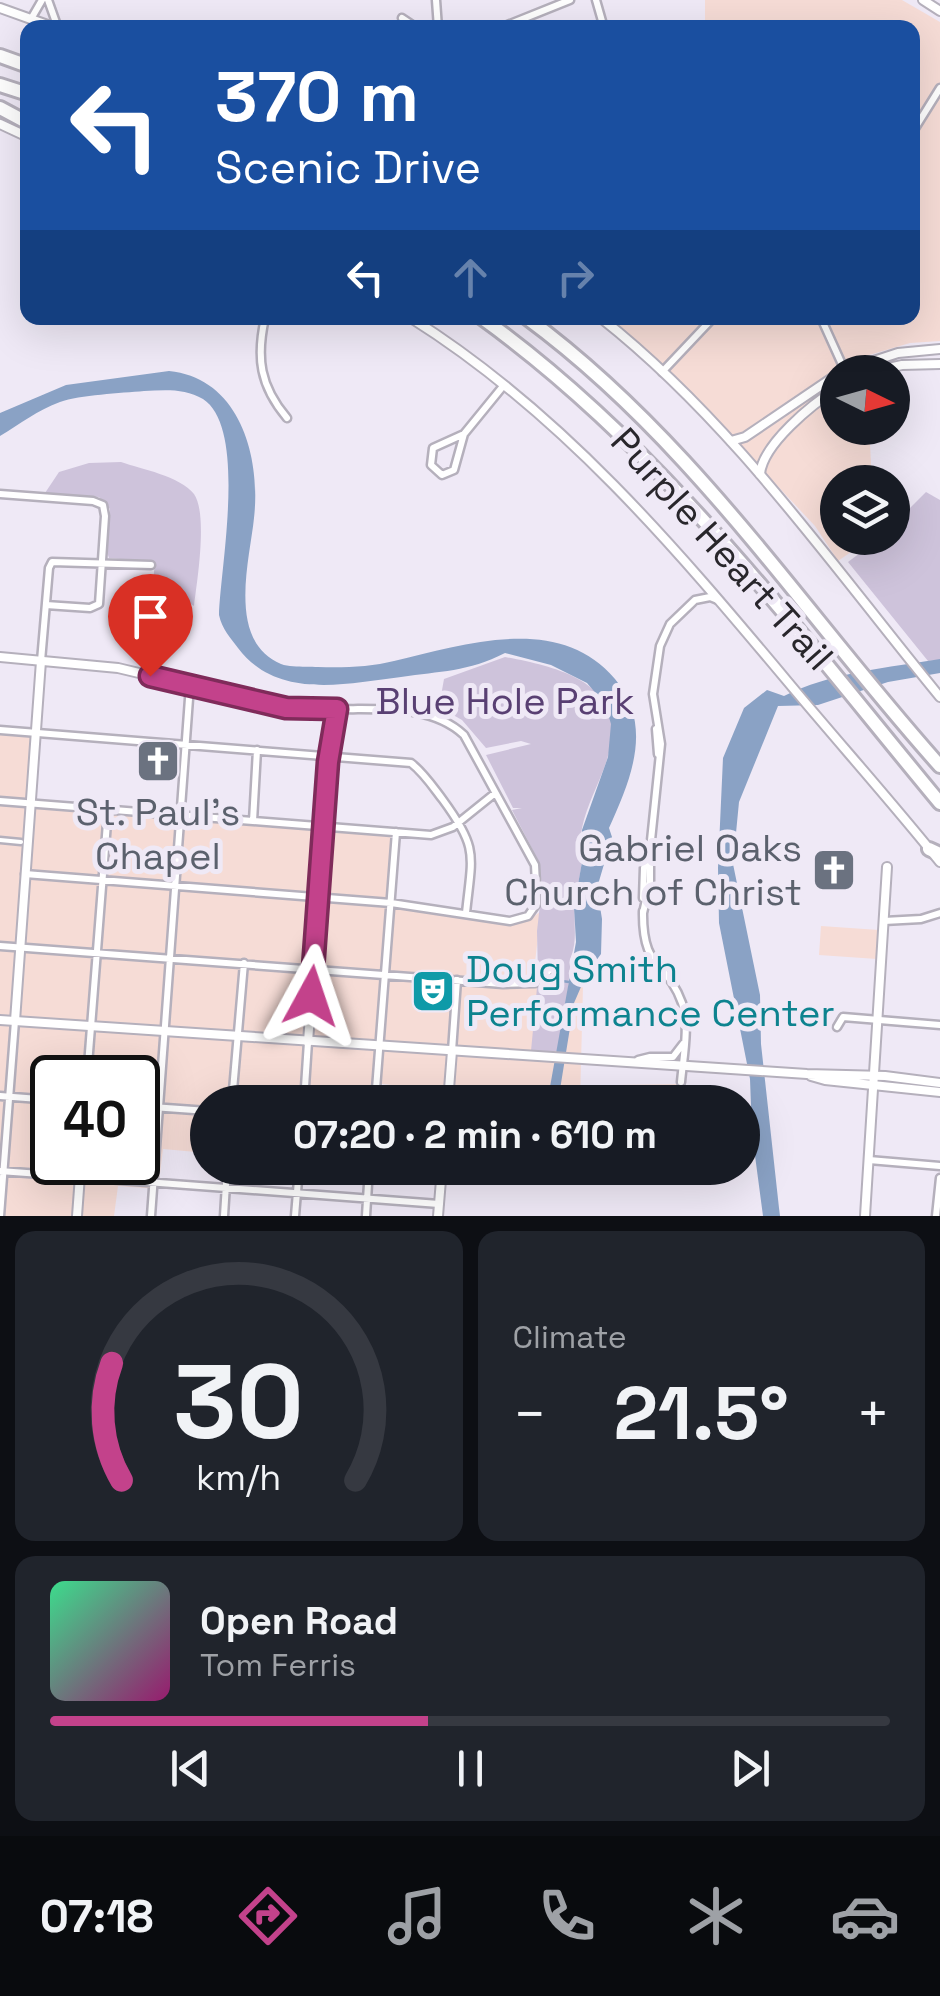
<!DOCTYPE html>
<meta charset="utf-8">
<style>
:root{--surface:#171b24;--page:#20242c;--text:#f1f3f6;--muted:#9ea1a6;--line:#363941;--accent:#c3428b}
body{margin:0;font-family:"Space Grotesk",sans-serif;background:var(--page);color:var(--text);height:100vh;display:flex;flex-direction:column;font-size:38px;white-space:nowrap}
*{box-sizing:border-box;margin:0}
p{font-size:32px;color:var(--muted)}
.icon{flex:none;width:55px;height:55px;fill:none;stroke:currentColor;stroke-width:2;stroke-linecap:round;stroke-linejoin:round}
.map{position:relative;height:1216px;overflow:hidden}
.drawer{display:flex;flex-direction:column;gap:15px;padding:15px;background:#0d0f14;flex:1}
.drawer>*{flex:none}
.top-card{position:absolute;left:20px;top:20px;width:900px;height:305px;border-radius:20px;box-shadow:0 10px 40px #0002;background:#1a4fa0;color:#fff;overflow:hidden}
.needle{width:65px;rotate:95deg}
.controls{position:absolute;left:820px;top:355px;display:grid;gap:20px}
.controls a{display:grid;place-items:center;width:90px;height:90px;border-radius:50%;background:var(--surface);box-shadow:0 10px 40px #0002;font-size:50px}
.speed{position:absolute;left:30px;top:1055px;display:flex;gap:20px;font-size:50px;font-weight:700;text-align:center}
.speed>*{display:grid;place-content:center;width:130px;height:130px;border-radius:50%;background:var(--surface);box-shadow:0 10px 40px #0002;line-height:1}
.speed .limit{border:5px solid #111;border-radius:15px;background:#fff;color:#111}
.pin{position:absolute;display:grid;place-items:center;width:85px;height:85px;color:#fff;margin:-102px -42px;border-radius:50% 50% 50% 0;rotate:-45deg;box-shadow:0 0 10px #0007}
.pin .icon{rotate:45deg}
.me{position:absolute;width:110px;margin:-55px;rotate:5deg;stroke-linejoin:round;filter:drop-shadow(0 0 8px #0008)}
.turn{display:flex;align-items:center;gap:35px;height:210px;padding:0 30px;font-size:45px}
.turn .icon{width:130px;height:130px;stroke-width:2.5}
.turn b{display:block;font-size:70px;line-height:85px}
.lanes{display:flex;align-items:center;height:95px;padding:0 30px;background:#0003;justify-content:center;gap:50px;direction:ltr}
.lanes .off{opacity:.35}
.big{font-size:75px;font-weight:700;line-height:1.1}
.drawer .tile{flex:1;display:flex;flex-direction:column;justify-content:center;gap:15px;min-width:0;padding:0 35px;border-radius:20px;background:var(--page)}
.drawer .dial{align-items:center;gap:0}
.dial svg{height:260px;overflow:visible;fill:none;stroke:var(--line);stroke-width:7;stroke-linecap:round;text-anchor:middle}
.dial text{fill:var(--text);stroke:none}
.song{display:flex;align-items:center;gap:30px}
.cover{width:120px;height:120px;border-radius:15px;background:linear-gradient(135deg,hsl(150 70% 55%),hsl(320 70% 35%))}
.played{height:10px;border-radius:5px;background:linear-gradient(90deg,var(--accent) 45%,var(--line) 45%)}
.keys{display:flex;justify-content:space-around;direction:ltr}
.heat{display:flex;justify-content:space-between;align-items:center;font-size:55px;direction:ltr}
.drawer .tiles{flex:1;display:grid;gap:15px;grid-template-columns:1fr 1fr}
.tile:last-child{grid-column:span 2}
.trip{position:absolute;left:190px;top:1085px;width:570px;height:100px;border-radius:50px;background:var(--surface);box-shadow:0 10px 40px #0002;font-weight:700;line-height:100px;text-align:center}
.menu{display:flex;height:160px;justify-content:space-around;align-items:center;background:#090b0e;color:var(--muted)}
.menu .icon{width:70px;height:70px}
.menu .active{color:var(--accent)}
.menu b{font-size:45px;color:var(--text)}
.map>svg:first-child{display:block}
.commercial{fill:#f6dcd6;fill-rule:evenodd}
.green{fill:#cec3db}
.water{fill:#8aa2c5}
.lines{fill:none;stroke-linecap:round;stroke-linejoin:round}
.stream{stroke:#8aa2c5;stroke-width:2.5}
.pedestrian-casing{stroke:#b5b0bc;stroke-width:9}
.minor-casing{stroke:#b5b0bc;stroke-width:11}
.tertiary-casing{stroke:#b5b0bc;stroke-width:12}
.secondary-casing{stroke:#b5b0bc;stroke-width:12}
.motorway-casing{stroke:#b5b0bc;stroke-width:18}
.pedestrian{stroke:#fff;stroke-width:4}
.minor{stroke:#fff;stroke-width:6}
.tertiary{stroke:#fff;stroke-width:8}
.secondary{stroke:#fff;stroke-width:8}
.motorway{stroke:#fff;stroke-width:12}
.route-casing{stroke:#7f2b5a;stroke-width:25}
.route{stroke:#c3428b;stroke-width:18}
.labels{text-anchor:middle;stroke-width:10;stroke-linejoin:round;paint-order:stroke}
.street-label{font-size:38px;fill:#28262b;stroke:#efe9f6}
.park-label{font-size:38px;fill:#594073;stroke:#efe9f6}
.worship-label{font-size:38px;fill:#5b616d;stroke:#efe9f6}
.culture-label{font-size:38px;fill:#0d838f;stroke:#efe9f6;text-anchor:start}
</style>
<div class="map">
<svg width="940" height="1216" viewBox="0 0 940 1216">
<rect width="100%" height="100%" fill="#efe9f6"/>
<path class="commercial" d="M705,0H902L940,22V341L910,343L852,360L856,372H838V428H875L870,444L872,482H838V538H871L838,561L815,526L674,376L607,318H912V28L705,27Z
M0,734L31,737L27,807L391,835L387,907L512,924L528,921L541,911L533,979L583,986L580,1102H454L455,1092L382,1084L379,1102H208L207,1153L163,1149L158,1189L118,1186L114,1216H0ZM52,1078H138V1162H52Z
M821,926L879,930L877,959L819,955Z
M682,1084L679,1102H614L615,1085Z"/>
<path class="green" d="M121,462C141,469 180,476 194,494C208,514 197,582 194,606L153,582L155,562L109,558L107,552L110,509L99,497L45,493L59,472L89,463Z
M926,492L940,500V660L928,661L848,562L880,538H892L893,525Z
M505,657C558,667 630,683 608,756C601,781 587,803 582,828C580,838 583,849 582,859C581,874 576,889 575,904C573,923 578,939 571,957L562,1051H531L538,977L537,931L542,887L539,862L512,810L522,808H513L486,755L531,744L521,741L486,748L462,720L439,707L444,679Z"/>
<path class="water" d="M169,371C240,378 261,457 254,518C250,559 226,641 281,664C292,668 307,666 318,667C342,668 371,667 394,661C466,644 560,613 615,679C654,726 631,779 609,828L612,837L597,888L602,919L601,954L587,973L574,1003L558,1102H547L548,1098L576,942L574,907L582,862V830L608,757L611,724L605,704L587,683L551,665L505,653C468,672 440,671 401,677C345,684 277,700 238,648C230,637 222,629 219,615C220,569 248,428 203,399C185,388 164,390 144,391C121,393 80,395 60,402C38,410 20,424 0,436V413L66,385Z
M940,659V673L888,682L818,705L778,706L739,802L733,864L760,995L761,1044L779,1208L780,1216H763L752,1133L750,1079L719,923L718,868L723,758L744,708L767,690L784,696C828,673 891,667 940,659Z"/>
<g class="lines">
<path class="stream" d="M555,980L569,982"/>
<g class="pedestrian-casing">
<path id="pedestrian" d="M0,840L21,842"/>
</g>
<g class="minor-casing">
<path id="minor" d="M48,0L58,28
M436,0L438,28
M596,0L604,28
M402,18L417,28
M31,19L42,0
M500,28L570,0
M912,133L940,88
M265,318C256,358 260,386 287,418
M821,318L845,371
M662,372L713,318
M464,434L433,448L431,465L442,475L454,470L464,434L504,385
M0,494L93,501L103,505L105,516L99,604L90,608L46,605
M41,661L49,568L52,562L151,565
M656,729L658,754
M0,730L411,763C424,773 433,787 443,800C479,849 472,855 466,913
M0,801L431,835L453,827L494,794
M253,821L257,750
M25,874L391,903L510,921L528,916L537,903L535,865L464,735C431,704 380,710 337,709
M643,898L644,868L649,852
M643,911C642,971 666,959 682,1003C690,1026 683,1058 681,1082
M643,913L650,882V850L661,744L653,694L660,646L670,624L695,600L710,597L720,601
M884,921L921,919L940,913
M0,946L503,984L535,983L551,969
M837,1027L843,1017L940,1025
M452,1051L457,980
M638,1060L650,1057H673L683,1044
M87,1078L108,810
M0,1096L52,1100
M232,1102L244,963
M304,1102L308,1042
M375,1102L396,832
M138,1106L208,1111
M869,1160L940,1166
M0,1171L439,1204
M0,1216L15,1021
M151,1216L190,685
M224,1216L227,1168
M295,1216L299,1168
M366,1216L369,1168
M936,1216L940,1178"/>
</g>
<g class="tertiary-casing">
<path id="tertiary" d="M923,0L940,11
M840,372L898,353L940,349
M870,372L902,365L940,364
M731,441L745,437L838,374
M760,474C763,444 812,404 838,388
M0,657L118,668L286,708L337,709L329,762L308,1042
M330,708L329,736L331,742
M15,1021L41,661
M448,1102L452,1051
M77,1216L81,1162
M438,1216L442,1168
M865,1216L887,867"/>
</g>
<g class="secondary-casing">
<path id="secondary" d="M0,8L56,28
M0,124L28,137
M411,318C562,413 675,547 788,682C838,742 891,801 940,862
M601,318C734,423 833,567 940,697
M0,1020L807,1074L885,1076L940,1083
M811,1076L825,1080L940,1092"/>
</g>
<g class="motorway-casing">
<path id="motorway" d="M0,56L28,66
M0,85L28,94
M0,108L28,123
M482,318C664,449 798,632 940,803
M527,318C694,441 804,614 940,766
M929,849L940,854"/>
</g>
<use href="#pedestrian" class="pedestrian"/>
<use href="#minor" class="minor"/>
<use href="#tertiary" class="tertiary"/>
<use href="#secondary" class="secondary"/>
<use href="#motorway" class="motorway"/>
</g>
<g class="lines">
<g class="route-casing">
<path id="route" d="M150,676L286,708L337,709L328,762L311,996"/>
</g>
<use href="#route" class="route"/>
</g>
<defs>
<g id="church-square" transform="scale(2.25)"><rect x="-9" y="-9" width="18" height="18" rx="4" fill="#6b7280" stroke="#efe9f6"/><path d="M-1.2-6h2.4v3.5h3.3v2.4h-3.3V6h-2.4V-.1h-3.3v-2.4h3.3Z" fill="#fff"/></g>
<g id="theatre-square" transform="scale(2.25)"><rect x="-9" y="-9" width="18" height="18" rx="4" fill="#0f9aa8" stroke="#efe9f6"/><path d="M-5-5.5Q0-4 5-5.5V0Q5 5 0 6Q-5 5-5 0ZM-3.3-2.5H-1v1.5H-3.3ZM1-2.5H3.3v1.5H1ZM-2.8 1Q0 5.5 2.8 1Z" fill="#fff"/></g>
</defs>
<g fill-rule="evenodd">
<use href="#church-square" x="158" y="761"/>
<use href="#church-square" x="834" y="870"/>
<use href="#theatre-square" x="433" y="991"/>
</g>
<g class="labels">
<g class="street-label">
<text transform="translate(722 549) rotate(48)" y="13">Purple Heart Trail</text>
</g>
<g class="park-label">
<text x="505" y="714">Blue Hole Park</text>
</g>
<g class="worship-label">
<text x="158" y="825">St. Paul's<tspan x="158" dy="44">Chapel</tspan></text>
<text x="802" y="861" text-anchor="end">Gabriel Oaks<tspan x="802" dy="44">Church of Christ</tspan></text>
</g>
<g class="culture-label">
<text x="466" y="982">Doug Smith<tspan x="466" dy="44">Performance Center</tspan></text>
</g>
</g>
</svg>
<div class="controls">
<a><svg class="needle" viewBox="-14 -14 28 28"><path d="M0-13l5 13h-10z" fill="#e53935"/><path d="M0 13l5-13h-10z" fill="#9ea1a6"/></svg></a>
<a><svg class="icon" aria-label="layers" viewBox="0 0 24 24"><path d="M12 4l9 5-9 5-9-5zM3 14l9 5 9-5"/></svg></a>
</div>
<div class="speed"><div class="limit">40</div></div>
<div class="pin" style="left:150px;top:676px;background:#d93025"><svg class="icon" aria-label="arrive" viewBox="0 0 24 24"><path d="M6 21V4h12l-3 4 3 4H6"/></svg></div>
<svg class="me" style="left:311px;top:996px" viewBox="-20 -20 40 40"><path d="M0-17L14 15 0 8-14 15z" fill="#c3428b" stroke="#fff" stroke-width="4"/></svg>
<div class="trip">07:20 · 2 min · 610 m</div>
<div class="top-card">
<div class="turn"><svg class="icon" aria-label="left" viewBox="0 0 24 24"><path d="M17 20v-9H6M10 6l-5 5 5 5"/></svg><div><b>370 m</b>Scenic Drive</div></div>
<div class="lanes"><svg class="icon" aria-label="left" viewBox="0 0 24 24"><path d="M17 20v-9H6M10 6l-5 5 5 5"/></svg><svg class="icon off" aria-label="ahead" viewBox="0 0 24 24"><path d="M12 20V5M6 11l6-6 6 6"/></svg><svg class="icon off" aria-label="right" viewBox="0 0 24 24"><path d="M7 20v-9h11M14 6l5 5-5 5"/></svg></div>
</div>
</div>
<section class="drawer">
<div class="tiles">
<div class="tile dial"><svg viewBox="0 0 100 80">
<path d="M14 69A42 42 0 1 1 86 69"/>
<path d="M14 69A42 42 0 0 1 11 33" stroke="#c3428b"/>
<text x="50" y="56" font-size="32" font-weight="700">30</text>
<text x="50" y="72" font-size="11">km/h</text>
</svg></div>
<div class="tile"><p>Climate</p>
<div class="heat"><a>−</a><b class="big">21.5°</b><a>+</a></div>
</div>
<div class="tile">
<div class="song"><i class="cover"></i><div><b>Open Road</b><p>Tom Ferris</p></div></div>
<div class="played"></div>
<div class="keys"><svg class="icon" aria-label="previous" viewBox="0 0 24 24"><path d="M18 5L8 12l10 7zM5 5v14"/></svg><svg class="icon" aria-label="pause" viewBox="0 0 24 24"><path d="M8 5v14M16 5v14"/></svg><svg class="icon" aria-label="next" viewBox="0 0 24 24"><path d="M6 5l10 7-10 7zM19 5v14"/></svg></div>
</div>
</div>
</section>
<nav class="menu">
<b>07:18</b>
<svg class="icon active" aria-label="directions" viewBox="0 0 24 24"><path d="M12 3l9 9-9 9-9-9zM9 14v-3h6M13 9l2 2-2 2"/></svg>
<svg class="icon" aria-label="music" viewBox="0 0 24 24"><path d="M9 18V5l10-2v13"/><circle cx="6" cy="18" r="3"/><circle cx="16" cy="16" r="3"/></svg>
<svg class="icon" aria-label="phone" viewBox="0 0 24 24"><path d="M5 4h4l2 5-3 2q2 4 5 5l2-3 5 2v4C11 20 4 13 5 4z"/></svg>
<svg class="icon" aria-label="climate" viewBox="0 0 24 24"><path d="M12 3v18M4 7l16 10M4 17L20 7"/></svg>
<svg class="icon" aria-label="car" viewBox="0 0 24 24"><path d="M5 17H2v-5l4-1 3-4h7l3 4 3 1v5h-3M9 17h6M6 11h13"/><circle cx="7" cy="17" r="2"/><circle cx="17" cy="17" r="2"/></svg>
</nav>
